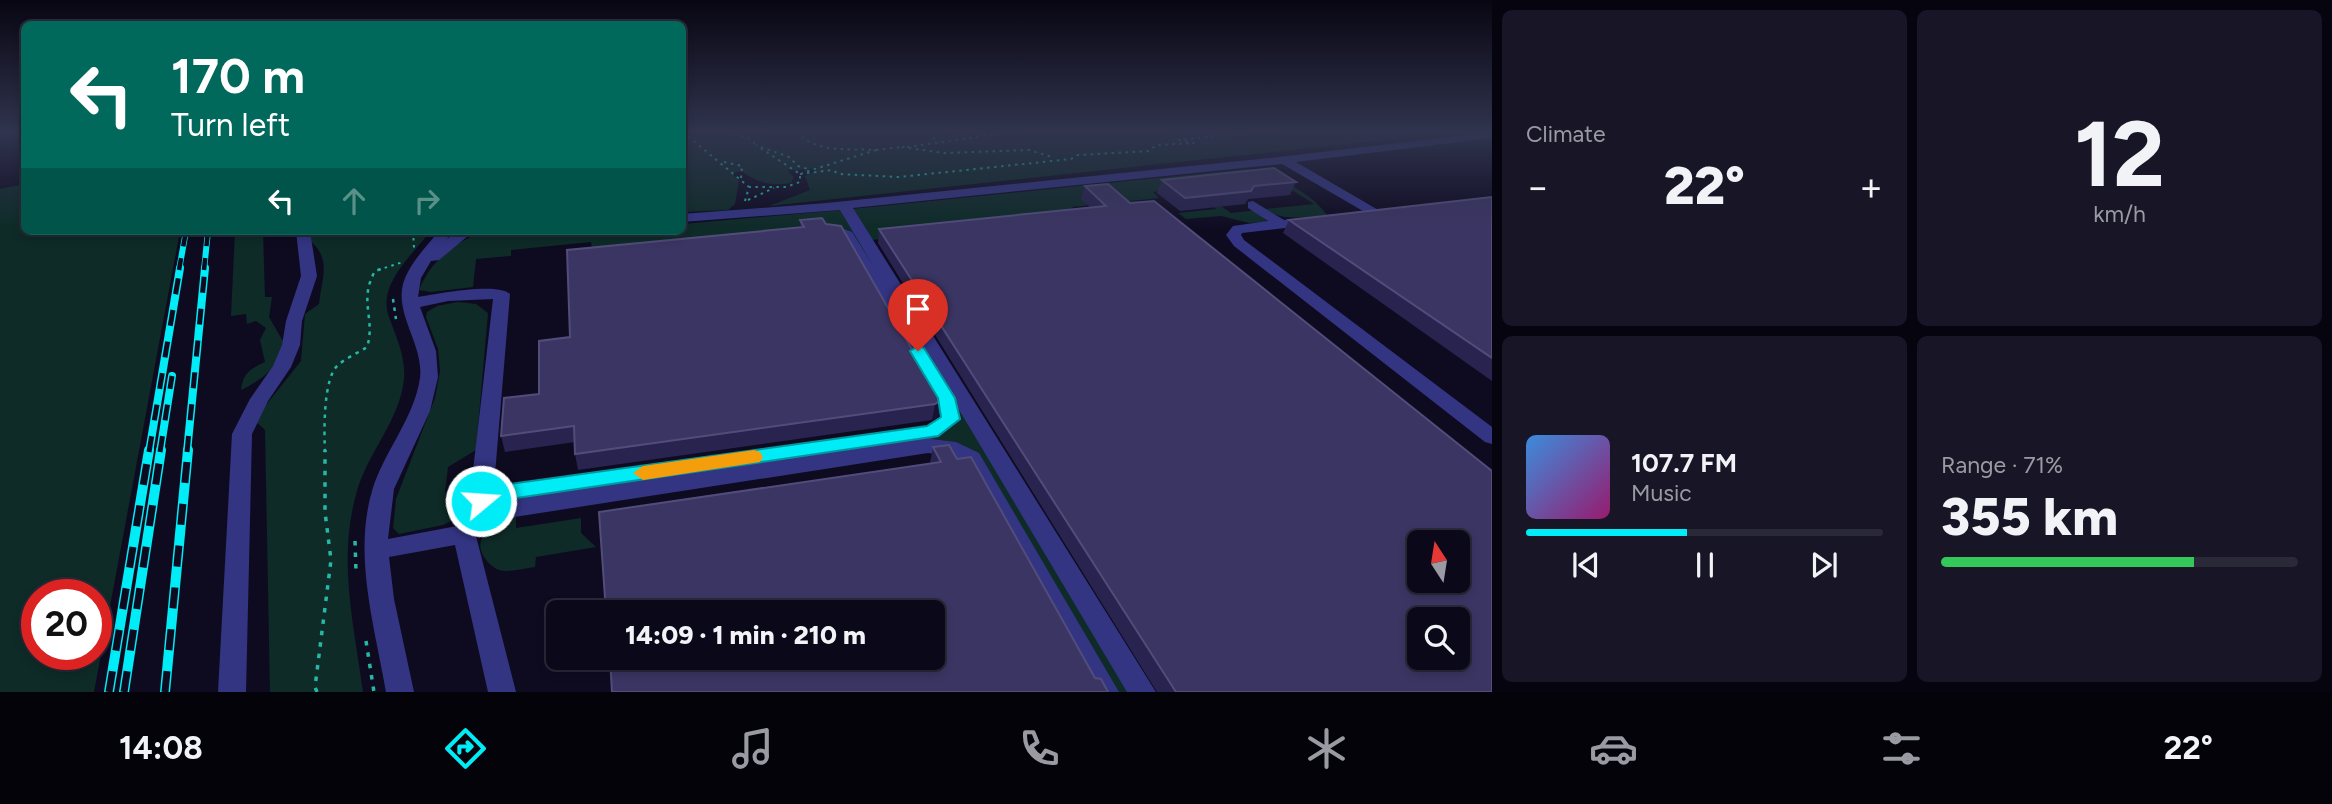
<!DOCTYPE html>
<meta charset="utf-8">
<style>
:root{--surface:#0a0819;--page:#181626;--text:#f1f3f6;--muted:#999aa2;--line:#2a2938;--accent:#00ecf6}
body{margin:0;font-family:Figtree,sans-serif;background:var(--page);color:var(--text);height:100vh;display:flex;flex-direction:column;font-size:26px;white-space:nowrap}
*{box-sizing:border-box;margin:0}
p{font-size:23px;color:var(--muted)}
.icon{flex:none;width:38px;height:38px;fill:none;stroke:currentColor;stroke-width:2;stroke-linecap:round;stroke-linejoin:round}
.map{position:relative;flex:1;overflow:hidden}
.details{display:flex;flex-direction:column;gap:10px;padding:10px;background:#06040e;width:840px}
.details>*{flex:none}
.guide{position:absolute;left:21px;top:21px;width:665px;height:214px;border-radius:10px;box-shadow:0 4px 10px #0003,0 0 0 2px var(--line);background:#00695c;color:#fff;overflow:hidden}
.needle{width:46px;rotate:348deg}
.fabs{position:absolute;left:1407px;top:530px;display:grid;gap:14px}
.fabs a{display:grid;place-items:center;width:63px;height:63px;border-radius:10px;background:var(--surface);box-shadow:0 4px 10px #0003,0 0 0 2px var(--line);font-size:35px}
.speed{position:absolute;left:21px;top:579px;display:flex;gap:14px;font-size:35px;font-weight:700;text-align:center}
.speed>*{display:grid;place-content:center;width:91px;height:91px;border-radius:50%;background:var(--surface);box-shadow:0 4px 10px #0003,0 0 0 2px var(--line);line-height:1}
.speed .limit{border:10px solid #d22;background:#fff;color:#111}
.pin{position:absolute;display:grid;place-items:center;width:60px;height:60px;color:#fff;margin:-72px -30px;border-radius:50% 50% 50% 0;rotate:-45deg;box-shadow:0 0 7px #0007}
.pin .icon{rotate:45deg}
.me{position:absolute;width:77px;margin:-38px;rotate:72deg;stroke-linejoin:round;filter:drop-shadow(0 0 5px #0008)}
.turn{display:flex;align-items:center;gap:24px;height:147px;padding:0 35px;font-size:32px}
.turn .icon{width:91px;height:91px;stroke-width:2.5}
.turn b{display:block;font-size:49px;line-height:60px}
.lanes{display:flex;align-items:center;height:66px;padding:0 35px;background:#0003;justify-content:center;gap:35px;direction:ltr}
.lanes .off{opacity:.35}
.big{font-size:52px;font-weight:800;line-height:1.1}
.details .card{flex:1;display:flex;flex-direction:column;justify-content:center;gap:10px;min-width:0;padding:0 24px;border-radius:10px;background:var(--page)}
.details .dial{align-items:center;gap:0}
.dial b{font-size:91px;line-height:1}
.song{display:flex;align-items:center;gap:21px}
.cover{width:84px;height:84px;border-radius:10px;background:linear-gradient(135deg,hsl(210 70% 55%),hsl(320 70% 35%))}
.played{height:7px;border-radius:4px;background:linear-gradient(90deg,var(--accent) 45%,var(--line) 45%)}
.keys{display:flex;justify-content:space-around;direction:ltr}
.heat{display:flex;justify-content:space-between;align-items:center;font-size:38px;direction:ltr}
.charge{height:10px;border-radius:5px;background:linear-gradient(90deg,#34c759 71%,var(--line) 0)}
.details .tiles{flex:1;display:grid;gap:10px;grid-template-columns:repeat(2,1fr)}
.trip{position:absolute;left:546px;top:600px;width:399px;height:70px;border-radius:10px;background:var(--surface);box-shadow:0 4px 10px #0003,0 0 0 2px var(--line);font-weight:800;line-height:70px;text-align:center}
.tab-bar{display:flex;height:112px;justify-content:space-around;align-items:center;background:#04030a;color:var(--muted)}
.tab-bar .icon{width:49px;height:49px}
.tab-bar .on{color:var(--accent)}
.tab-bar b{font-size:32px;color:var(--text)}
main{display:flex;flex:1;min-height:0}
.map>svg:first-child{display:block}
.green{fill:#0e2b28;fill-rule:evenodd}
.lines{fill:none;stroke-linecap:round;stroke-linejoin:round}
.path-far2{stroke:#26b8a7;stroke-width:2;stroke-dasharray:2.5 4.5;stroke-linecap:butt}
.path-far1{stroke:#26b8a7;stroke-width:2.5;stroke-dasharray:3.5 5;stroke-linecap:butt}
.path{stroke:#26b8a7;stroke-width:3.5;stroke-dasharray:4.5 7;stroke-linecap:butt}
.minor{fill:#333583;fill-rule:evenodd}
.rail-far2-casing{stroke:#00ecf6;stroke-width:6}
.rail-far1-casing{stroke:#00ecf6;stroke-width:8}
.rail-casing{stroke:#00ecf6;stroke-width:10}
.rail-far2{stroke:#0e0b21;stroke-width:4.5;stroke-dasharray:12;stroke-linecap:butt}
.rail-far1{stroke:#0e0b21;stroke-width:5;stroke-dasharray:16;stroke-linecap:butt}
.rail{stroke:#0e0b21;stroke-width:7;stroke-dasharray:21;stroke-linecap:butt}
.wall{fill:#292350}
.shaded-wall{fill:#171235}
.building{fill:#3b3563;stroke:#524c7b;stroke-width:2;fill-rule:evenodd}
.route{fill:#00ecf6;stroke:#0099a0;stroke-width:2}
.slow{fill:#f59e0b}
</style>
<main>
<div class="map">
<svg width="1492" height="692" viewBox="0 0 1492 692">
<rect width="100%" height="100%" fill="#0e0b21"/>
<path class="green" d="M683,132H1458L769,206L810,190L805,176L818,169L787,170L794,177L791,183C771,187 757,182 741,171L732,173L739,181L735,204L728,210L683,212Z
M1247,169C1276,177 1308,189 1327,215C1306,217 1284,222 1265,209L1314,204L1275,179L1153,192L1159,198L1072,207L1083,218L871,240L852,209Z
M24,184V231H180L94,692H0V189ZM37,595H96V654H37Z
M1210,203H1217L1231,213L1257,210L1267,222L1249,223L1221,216L1186,219L1178,213L1216,209Z
M842,210L1138,692H1113L975,456L921,443L953,413L795,230L786,228L594,260L591,242L511,250V256L476,259L473,287L431,292L419,290C431,260 456,240 487,231H682L683,224Z
M235,231H263L265,297H272L269,317L284,343C277,368 265,378 241,390C243,373 250,369 265,362L260,340L266,328L256,321L247,324L246,314L231,316Z
M308,231H427L428,234C411,256 377,286 389,317C396,337 406,357 404,379C400,420 368,452 357,491C337,558 354,625 363,692H270L265,430L254,420L301,361L305,314L319,304C322,277 332,258 309,240Z
M458,302L476,304L488,313L476,450L448,467L445,493L472,490L468,513L443,525L399,534L393,528L396,499L435,398L440,371L438,349L426,317L427,312L437,306Z
M516,513V528L581,518V533L596,547L536,557L535,567C526,568 515,571 506,571C498,571 492,567 487,561C467,538 497,520 516,513Z"/>
<g class="lines">
<path class="path-far2" d="M683,132L749,187
M728,132L748,138
M743,132L755,144
M796,132C819,154 846,148 876,150L802,173
M931,132L935,137L931,142
M947,132L963,136
M954,132L980,134
M1316,132H1336
M761,147L789,157L798,166L808,169
M902,147L944,153L1029,150L1052,157
M907,147L1012,132
M876,150L901,147
M724,162L742,166L741,178
M800,174L832,170L839,174L899,177L1071,159L1078,155L1149,151L1156,145L1194,143L1179,140L1256,132
M748,200L774,188
M745,201L749,187H786L800,182V174L756,145
M413,231L414,248
M378,270L403,262"/>
<path class="path-far1" d="M393,299L396,319
M325,452C324,432 323,378 338,365C346,358 358,353 367,347C376,319 358,301 375,271L384,268"/>
<path class="path" d="M355,541L356,572
M366,641L374,692
M317,692L315,687L331,560L325,512V450"/>
<path class="minor" d="M1492,132V138L1296,162L1380,211L1382,214L1375,218L1282,164L853,208L1156,692H1127L958,408L961,419L939,437L931,439L956,442L979,453L1119,692H1090L965,463L952,456L928,453L488,521L476,536L516,692H488L455,545L389,557L394,599L414,692H386C375,628 353,556 372,491C384,451 414,419 420,378C424,346 395,315 403,284C409,264 426,247 439,231H453L447,239L458,231H474L439,260L431,261L421,278L418,297C437,294 497,282 510,294L494,486L927,426L941,417L937,398L842,238L828,230L835,226L852,232L874,267L840,210L682,222V214L826,203L1269,158ZM493,299L470,496L472,509L457,526L388,539L394,489L430,411L438,377L436,351L420,307L448,301Z
M1253,201L1284,220L1311,217L1318,221L1311,225L1242,233L1241,235L1244,240L1492,427V444L1485,442L1234,246L1226,235L1233,226L1268,221L1248,208V202Z
M296,231H310L317,276L302,321L300,345L291,367L268,401L252,434L246,692H218L232,434L250,399L273,366L282,345L286,321L301,276Z"/>
<g class="rail-far2-casing">
<path id="rail-far2" d="M179,270L186,231
M204,270L208,231"/>
</g>
<g class="rail-far1-casing">
<path id="rail-far1" d="M149,452L180,268
M160,452L172,376
M187,452L205,268"/>
</g>
<g class="rail-casing">
<path id="rail" d="M109,692L149,450
M124,692L161,450
M165,692L188,450"/>
</g>
<use href="#rail-far2" class="rail-far2"/>
<use href="#rail-far1" class="rail-far1"/>
<use href="#rail" class="rail"/>
</g>
<path class="wall" d="M1162,180L1296,182L1290,195L1248,199L1245,204L1180,211L1157,193Z
M1108,184L1492,692H1157L878,243L879,229L1090,207L1081,199L1085,186Z
M1492,197V381L1283,233L1289,220Z
M800,220L941,400L938,416L932,420L578,470L575,454V442L505,452L501,436L539,394L570,337L800,227Z
M933,447L957,459L1095,678L612,692L930,463Z"/>
<path class="shaded-wall" d="M941,400L938,416L932,420L935,404Z"/>
<path class="building" d="M1274,168L1296,182L1254,186L1251,191L1185,198L1162,180Z
M1108,184L1130,203L1154,201L1492,471V692H1176L879,229L1106,206L1085,186ZM1419,542H1458V581H1419ZM1419,620H1458V658H1419Z
M1492,197V358L1289,220Z
M822,218L826,224L841,226L941,400L935,404L575,454L574,426L501,436L504,398L539,394V341L570,337L567,250L804,227L800,220Z
M949,445L957,459L971,457L1095,678L1101,679L1108,692H612L610,658H933V612H606L599,512L941,462L933,447Z"/>
<linearGradient id="sky" x2="0" y2="1"><stop stop-color="#080612"/><stop offset="0.58" stop-color="#30344e"/><stop offset="1" stop-color="#30344e" stop-opacity="0"/></linearGradient>
<rect width="1492" height="229" fill="url(#sky)"/>
<path class="route" d="M918,346L924,348L955,398L960,419L938,436L490,502L481,508L474,506L471,501L474,490L481,488L927,426L941,417L938,398L910,351Z"/>
<path class="slow" d="M754,450L760,452L763,457L760,462L643,480L633,473L643,466Z"/>
</svg>
<div class="fabs">
<a><svg class="needle" viewBox="-14 -14 28 28"><path d="M0-13l5 13h-10z" fill="#e53935"/><path d="M0 13l5-13h-10z" fill="#999aa2"/></svg></a>
<a><svg class="icon" aria-label="search" viewBox="0 0 24 24"><circle cx="10" cy="10" r="6"/><path d="M15 15l6 6"/></svg></a>
</div>
<div class="speed"><div class="limit">20</div></div>
<div class="pin" style="left:918px;top:351px;background:#d93025"><svg class="icon" aria-label="arrive" viewBox="0 0 24 24"><path d="M6 21V4h12l-3 4 3 4H6"/></svg></div>
<svg class="me" style="left:481px;top:501px" viewBox="-20 -20 40 40"><circle r="17" fill="#00ecf6" stroke="#fff" stroke-width="3"/><path d="M0-11L8 9 0 5-8 9z" fill="#fff"/></svg>
<div class="trip">14:09 · 1 min · 210 m</div>
<div class="guide">
<div class="turn"><svg class="icon" aria-label="left" viewBox="0 0 24 24"><path d="M17 20v-9H6M10 6l-5 5 5 5"/></svg><div><b>170 m</b>Turn left</div></div>
<div class="lanes"><svg class="icon" aria-label="left" viewBox="0 0 24 24"><path d="M17 20v-9H6M10 6l-5 5 5 5"/></svg><svg class="icon off" aria-label="ahead" viewBox="0 0 24 24"><path d="M12 20V5M6 11l6-6 6 6"/></svg><svg class="icon off" aria-label="right" viewBox="0 0 24 24"><path d="M7 20v-9h11M14 6l5 5-5 5"/></svg></div>
</div>
</div>
<section class="details">
<div class="tiles">
<div class="card"><p>Climate</p>
<div class="heat"><a>−</a><b class="big">22°</b><a>+</a></div>
</div>
<div class="card dial"><b>12</b><p>km/h</p></div>
<div class="card">
<div class="song"><i class="cover"></i><div><b>107.7 FM</b><p>Music</p></div></div>
<div class="played"></div>
<div class="keys"><svg class="icon" aria-label="previous" viewBox="0 0 24 24"><path d="M18 5L8 12l10 7zM5 5v14"/></svg><svg class="icon" aria-label="pause" viewBox="0 0 24 24"><path d="M8 5v14M16 5v14"/></svg><svg class="icon" aria-label="next" viewBox="0 0 24 24"><path d="M6 5l10 7-10 7zM19 5v14"/></svg></div>
</div>
<div class="card"><p>Range · 71%</p><b class="big">355 km</b><div class="charge"></div></div>
</div>
</section>
</main>
<nav class="tab-bar">
<b>14:08</b>
<svg class="icon on" aria-label="directions" viewBox="0 0 24 24"><path d="M12 3l9 9-9 9-9-9zM9 14v-3h6M13 9l2 2-2 2"/></svg>
<svg class="icon" aria-label="music" viewBox="0 0 24 24"><path d="M9 18V5l10-2v13"/><circle cx="6" cy="18" r="3"/><circle cx="16" cy="16" r="3"/></svg>
<svg class="icon" aria-label="phone" viewBox="0 0 24 24"><path d="M5 4h4l2 5-3 2q2 4 5 5l2-3 5 2v4C11 20 4 13 5 4z"/></svg>
<svg class="icon" aria-label="climate" viewBox="0 0 24 24"><path d="M12 3v18M4 7l16 10M4 17L20 7"/></svg>
<svg class="icon" aria-label="car" viewBox="0 0 24 24"><path d="M5 17H2v-5l4-1 3-4h7l3 4 3 1v5h-3M9 17h6M6 11h13"/><circle cx="7" cy="17" r="2"/><circle cx="17" cy="17" r="2"/></svg>
<svg class="icon" aria-label="filters" viewBox="0 0 24 24"><path d="M4 7h16M4 17h16"/><circle cx="9" cy="7" r="2"/><circle cx="15" cy="17" r="2"/></svg>
<b>22°</b>
</nav>
